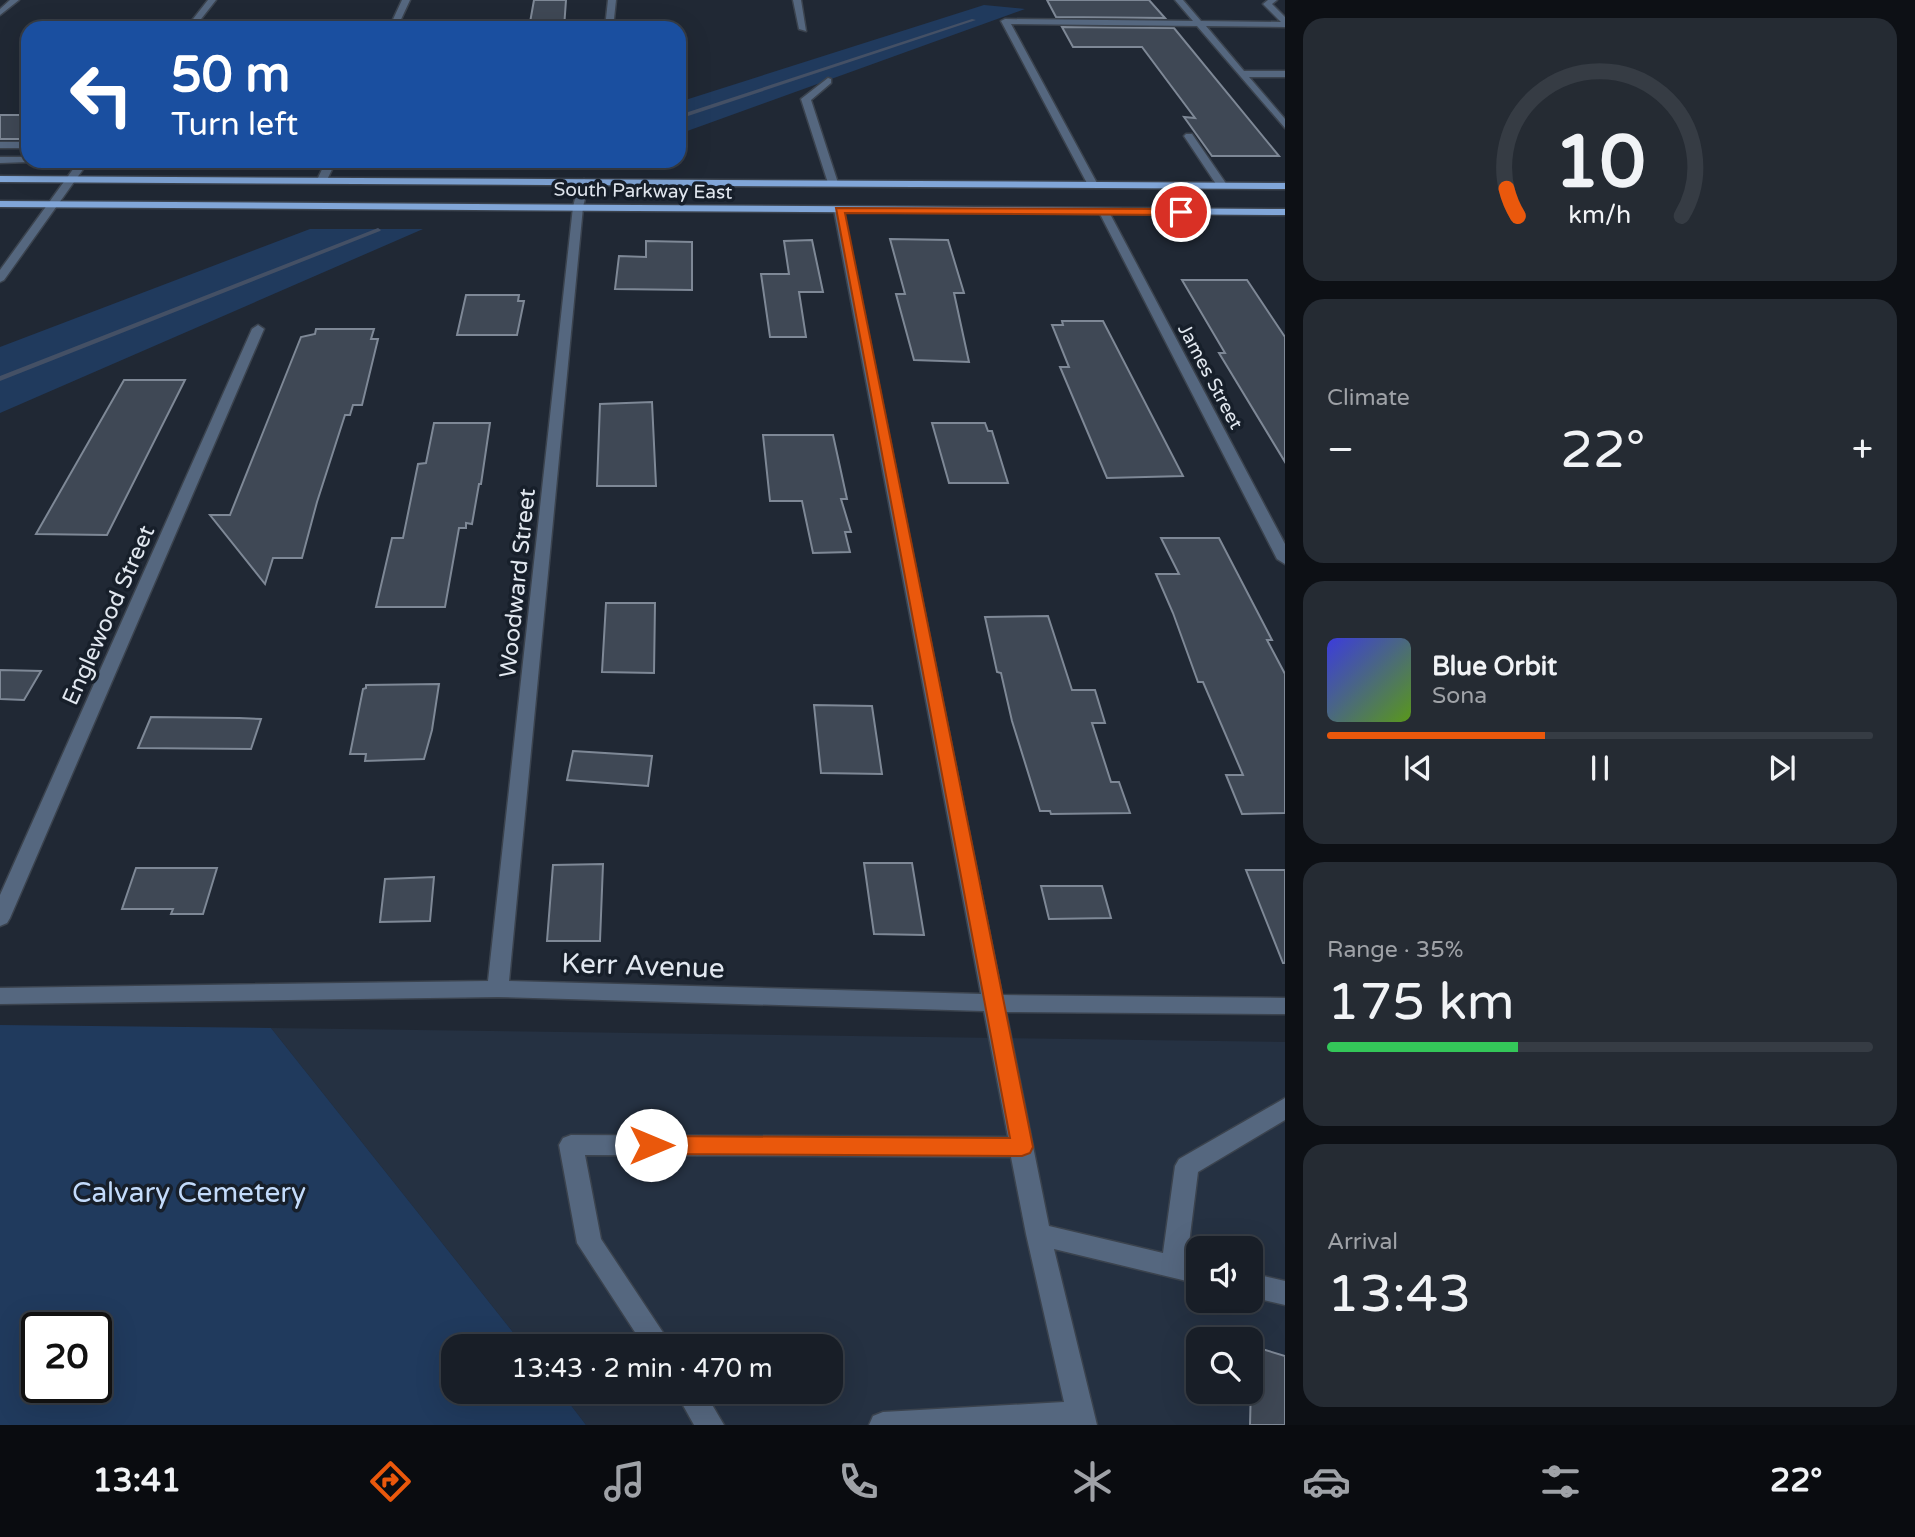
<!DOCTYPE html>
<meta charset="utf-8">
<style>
:root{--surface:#181e27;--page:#252b33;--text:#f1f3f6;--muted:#9fa2a7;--line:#363c44;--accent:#ea580c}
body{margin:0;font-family:"Varela Round",sans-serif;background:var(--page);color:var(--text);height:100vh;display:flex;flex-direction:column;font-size:26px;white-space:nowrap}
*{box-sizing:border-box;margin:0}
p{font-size:23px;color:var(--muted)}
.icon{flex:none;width:38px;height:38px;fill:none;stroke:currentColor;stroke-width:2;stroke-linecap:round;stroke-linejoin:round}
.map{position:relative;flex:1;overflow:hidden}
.details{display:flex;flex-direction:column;gap:18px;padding:18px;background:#0d1015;width:630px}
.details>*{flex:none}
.guide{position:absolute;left:21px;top:21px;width:665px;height:147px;border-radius:21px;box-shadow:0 7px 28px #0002,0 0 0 2px var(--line);background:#1a4fa0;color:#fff;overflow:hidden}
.tools{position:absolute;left:1186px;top:1236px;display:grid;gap:14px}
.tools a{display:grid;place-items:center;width:77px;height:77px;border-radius:14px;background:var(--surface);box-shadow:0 7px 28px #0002,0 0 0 2px var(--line);font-size:35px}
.speed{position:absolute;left:21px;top:1312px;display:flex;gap:14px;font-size:35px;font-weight:700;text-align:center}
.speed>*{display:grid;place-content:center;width:91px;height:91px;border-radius:50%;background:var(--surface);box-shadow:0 7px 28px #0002,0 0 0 2px var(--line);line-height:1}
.speed .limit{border:4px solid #111;border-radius:10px;background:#fff;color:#111}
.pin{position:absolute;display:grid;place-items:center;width:60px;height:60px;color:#fff;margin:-30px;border:4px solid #fff;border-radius:50%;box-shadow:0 2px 7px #0007}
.me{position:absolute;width:77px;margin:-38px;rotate:90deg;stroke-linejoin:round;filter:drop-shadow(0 0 5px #0008)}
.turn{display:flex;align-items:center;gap:24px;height:147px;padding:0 35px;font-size:32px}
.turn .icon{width:91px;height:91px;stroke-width:2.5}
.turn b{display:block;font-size:49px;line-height:60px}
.big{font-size:52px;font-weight:600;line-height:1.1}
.details .widget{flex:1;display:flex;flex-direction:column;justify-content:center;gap:10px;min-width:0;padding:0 24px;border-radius:21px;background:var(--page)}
.details .dial{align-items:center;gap:0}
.dial svg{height:182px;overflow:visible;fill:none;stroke:var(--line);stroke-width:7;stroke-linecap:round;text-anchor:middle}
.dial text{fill:var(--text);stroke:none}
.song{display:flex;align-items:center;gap:21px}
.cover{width:84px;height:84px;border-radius:10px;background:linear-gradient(135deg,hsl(240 70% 55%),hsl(90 70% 35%))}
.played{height:7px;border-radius:4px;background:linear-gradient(90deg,var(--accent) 40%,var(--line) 40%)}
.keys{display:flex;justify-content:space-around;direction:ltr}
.heat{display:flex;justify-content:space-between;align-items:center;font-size:38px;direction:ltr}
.charge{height:10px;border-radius:5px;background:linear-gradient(90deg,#34c759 35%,var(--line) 0)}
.trip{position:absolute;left:441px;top:1334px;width:402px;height:70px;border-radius:21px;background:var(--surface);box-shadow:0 7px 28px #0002,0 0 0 2px var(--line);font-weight:600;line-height:70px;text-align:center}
.tab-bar{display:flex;height:112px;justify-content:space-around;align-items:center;background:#0a0c10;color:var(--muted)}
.tab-bar .icon{width:49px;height:49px}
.tab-bar .on{color:var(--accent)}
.tab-bar b{font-size:32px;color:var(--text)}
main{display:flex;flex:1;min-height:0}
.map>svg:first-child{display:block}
.built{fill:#253142;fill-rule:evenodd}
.green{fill:#203a5d;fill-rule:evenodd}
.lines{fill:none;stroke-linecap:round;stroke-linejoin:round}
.stream{fill:#445065;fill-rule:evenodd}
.building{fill:#3f4855;stroke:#7e8896;stroke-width:2}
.minor-casing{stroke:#3b434e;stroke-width:3}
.major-casing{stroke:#3b434e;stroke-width:3}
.minor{fill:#55677f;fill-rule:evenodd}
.major{fill:#81a6d8;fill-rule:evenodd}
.route{fill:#ea580c;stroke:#983908;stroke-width:2}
.labels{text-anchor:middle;stroke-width:7;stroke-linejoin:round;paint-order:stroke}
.far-street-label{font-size:19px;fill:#e2e8f0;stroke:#171f2a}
.street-label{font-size:23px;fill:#e2e8f0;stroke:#171f2a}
.near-street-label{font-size:28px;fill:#e2e8f0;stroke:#171f2a}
.near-park-label{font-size:28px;fill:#c3dbfb;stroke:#171f2a}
</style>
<main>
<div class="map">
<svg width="1285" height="1425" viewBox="0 0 1285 1425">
<rect width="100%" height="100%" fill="#202834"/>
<path class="built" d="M271,1028L1285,1042V1425H586L560,1391H831V1346H524ZM1199,1248H1251V1300H1199ZM1199,1339H1251V1391H1199Z"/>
<path class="green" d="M984,5L1025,9L679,134V102Z
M492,161H605L578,170L465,169Z
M310,229H423L0,413V347Z
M0,1025L271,1028L524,1346H453V1391H560L586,1425H0ZM37,1328H96V1388H37Z"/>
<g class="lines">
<path class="stream" d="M972,19L976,20L679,119V115Z
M378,228L381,230L380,231L0,381V376Z"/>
</g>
<path class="building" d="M534,0H566L564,28H529Z
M1047,0H1149L1165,18L1056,17Z
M1062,27L1174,28L1279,156H1212L1184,117L1195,118L1142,47H1073Z
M0,115H28V139H0Z
M890,239L948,240L964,293H954L969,362L914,360L896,294H905Z
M812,240L823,292H799L806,337H770L761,274H789L784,241Z
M646,241L692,242V290L615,289L619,256L646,257Z
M1182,280H1247L1285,337V462L1219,353H1225Z
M466,295H519L518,301H524L517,335H457Z
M1062,321H1103L1183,476L1107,478L1060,367H1069L1052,325H1063Z
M316,329H374L371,339H378L362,405H353L350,415H345L317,502L302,558H273L265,584L210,515H230L301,337L315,334Z
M124,380H185L107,535L36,534Z
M652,402L656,486H597L600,404Z
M434,423H490L481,484H479L472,524L466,523V528H459L445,607H376L392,538H403L418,464L426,463Z
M932,423H985L988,431H992L1008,483H949Z
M763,435H833L847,499H841L851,532H845L850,552L813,553L802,501H770Z
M1161,538H1219L1272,640H1267L1285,674V813L1242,814L1226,775H1243L1203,682H1198L1173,613L1156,574H1179Z
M606,603H655L654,673L602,672Z
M1048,616L1072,690H1095L1105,723H1092L1111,782H1119L1130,813L1051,814L1050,811H1040L1012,721L1001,673L997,672L985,617Z
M0,670L41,671L24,700L0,699Z
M439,684L432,730L424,759L365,761L366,754H350L363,689L366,688V685Z
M814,705L872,706L882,774L821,773Z
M151,717L239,718L261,719L251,749L138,748Z
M573,751L652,756L648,786L567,780Z
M864,863H912L924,935L874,934Z
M603,864L600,941H547L553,865Z
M136,868H217L203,914H171L173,909H122Z
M1246,870H1285V963H1283Z
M434,877L430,921L380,922L385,879Z
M1041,886H1102L1111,918L1049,919Z
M1252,1346L1285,1356V1425H1250Z"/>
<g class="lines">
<g class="minor-casing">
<path id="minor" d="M10,0H19L0,15V9Z
M208,0H216L194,28H186Z
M402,0H410L397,28H389Z
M608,0H616L613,28H605Z
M793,0H801L806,31L799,29Z
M1175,0H1183L1201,21L1281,22L1263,4L1268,0H1277L1272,4L1285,17V27L1206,26L1244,71H1285V77H1249L1285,119V128L1197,26L1011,24L1098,185L1089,187L1001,21L1005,19L1193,21Z
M828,78L831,79V83L811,100L838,183L833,186L828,183L801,99Z
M1186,134H1192L1227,185L1226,187H1218L1184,136Z
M0,142H28V148H0Z
M28,154L29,162L0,163V157H22Z
M79,161H89L4,280L0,282V270Z
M326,161H336L326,182H318L317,180Z
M584,179L589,182L583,207L509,981L981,994L834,210L843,208L1002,995L1285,998V1014L1006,1012L1049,1226L1163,1253L1175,1166L1179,1159L1285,1098V1120L1198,1172L1187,1259L1199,1261V1284L1054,1249L1097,1425H869L873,1416L883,1412L1064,1402L1026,1234L1011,1157L585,1155L601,1239L672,1346H644L577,1243L559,1145L563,1138L571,1135L1008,1137L984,1011L498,997L0,1004V988L488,981L573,207L579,182Z
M1104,209L1109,212L1285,544V564L1277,559L1099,212Z
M258,325L264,329L10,918L7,923L0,926V895L252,329Z
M1251,1273L1285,1281V1305L1251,1297Z
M675,1391H704L724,1425H694Z"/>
</g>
<g class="major-casing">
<path id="major" d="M0,176L1285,183V189L0,182Z
M0,201L1285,209V215L0,207Z"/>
</g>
<use href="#minor" class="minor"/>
<use href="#major" class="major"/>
</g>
<path class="route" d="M836,208L1181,209L1186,212L1181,215L845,213L1033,1147L1030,1153L1022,1156L651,1154L643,1152L640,1145L643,1139L651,1136L1010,1138Z"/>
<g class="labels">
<g class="far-street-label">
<text transform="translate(643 190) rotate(1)" y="7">South Parkway East</text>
<text transform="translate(1211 376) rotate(62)" y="7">James Street</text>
</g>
<g class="street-label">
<text transform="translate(517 583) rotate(-84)" y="8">Woodward Street</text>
<text transform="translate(108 615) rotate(-66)" y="8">Englewood Street</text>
</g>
<g class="near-street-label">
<text transform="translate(643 965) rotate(2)" y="10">Kerr Avenue</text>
</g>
<g class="near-park-label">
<text x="189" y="1202">Calvary Cemetery</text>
</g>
</g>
</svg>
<div class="tools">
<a><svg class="icon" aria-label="sound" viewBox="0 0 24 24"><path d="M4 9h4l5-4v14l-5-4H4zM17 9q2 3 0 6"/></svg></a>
<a><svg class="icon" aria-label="search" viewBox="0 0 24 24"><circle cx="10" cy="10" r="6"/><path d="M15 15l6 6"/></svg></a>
</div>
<div class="speed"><div class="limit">20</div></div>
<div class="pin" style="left:1181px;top:212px;background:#d93025"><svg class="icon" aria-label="arrive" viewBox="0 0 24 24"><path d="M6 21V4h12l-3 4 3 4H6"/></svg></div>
<svg class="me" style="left:651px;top:1145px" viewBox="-20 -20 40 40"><circle r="19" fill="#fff"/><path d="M0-13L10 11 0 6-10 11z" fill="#ea580c"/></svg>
<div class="trip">13:43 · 2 min · 470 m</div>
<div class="guide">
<div class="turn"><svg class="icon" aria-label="left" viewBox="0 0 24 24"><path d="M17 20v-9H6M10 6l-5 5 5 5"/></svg><div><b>50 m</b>Turn left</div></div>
</div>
</div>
<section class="details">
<div class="widget dial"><svg viewBox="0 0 100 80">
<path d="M14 69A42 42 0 1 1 86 69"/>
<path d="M14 69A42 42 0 0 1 9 57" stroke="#ea580c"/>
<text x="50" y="56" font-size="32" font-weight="700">10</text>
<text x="50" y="72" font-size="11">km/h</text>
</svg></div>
<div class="widget"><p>Climate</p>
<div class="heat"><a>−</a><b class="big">22°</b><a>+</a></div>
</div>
<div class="widget">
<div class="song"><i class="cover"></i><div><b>Blue Orbit</b><p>Sona</p></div></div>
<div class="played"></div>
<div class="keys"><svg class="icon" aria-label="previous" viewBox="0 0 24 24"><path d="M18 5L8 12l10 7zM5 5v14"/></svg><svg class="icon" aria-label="pause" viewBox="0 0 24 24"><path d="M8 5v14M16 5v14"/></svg><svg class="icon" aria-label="next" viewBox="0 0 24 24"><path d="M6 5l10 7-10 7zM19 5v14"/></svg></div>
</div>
<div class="widget"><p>Range · 35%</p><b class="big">175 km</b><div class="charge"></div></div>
<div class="widget"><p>Arrival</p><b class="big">13:43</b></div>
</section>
</main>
<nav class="tab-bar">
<b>13:41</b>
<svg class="icon on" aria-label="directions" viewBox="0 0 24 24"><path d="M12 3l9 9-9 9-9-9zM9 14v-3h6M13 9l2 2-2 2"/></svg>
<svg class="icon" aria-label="music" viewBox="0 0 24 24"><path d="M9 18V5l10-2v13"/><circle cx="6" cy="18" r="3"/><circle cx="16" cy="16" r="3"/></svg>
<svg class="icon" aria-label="phone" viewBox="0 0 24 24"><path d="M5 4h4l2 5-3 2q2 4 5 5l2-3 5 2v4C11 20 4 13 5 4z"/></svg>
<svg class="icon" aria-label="climate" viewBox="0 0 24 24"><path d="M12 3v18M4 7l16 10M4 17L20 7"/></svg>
<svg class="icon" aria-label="car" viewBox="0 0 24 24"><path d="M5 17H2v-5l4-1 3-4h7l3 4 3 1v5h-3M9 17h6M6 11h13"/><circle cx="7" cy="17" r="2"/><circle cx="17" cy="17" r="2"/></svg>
<svg class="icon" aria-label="filters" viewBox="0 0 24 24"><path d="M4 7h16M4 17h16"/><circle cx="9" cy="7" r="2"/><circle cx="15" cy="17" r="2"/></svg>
<b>22°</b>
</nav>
